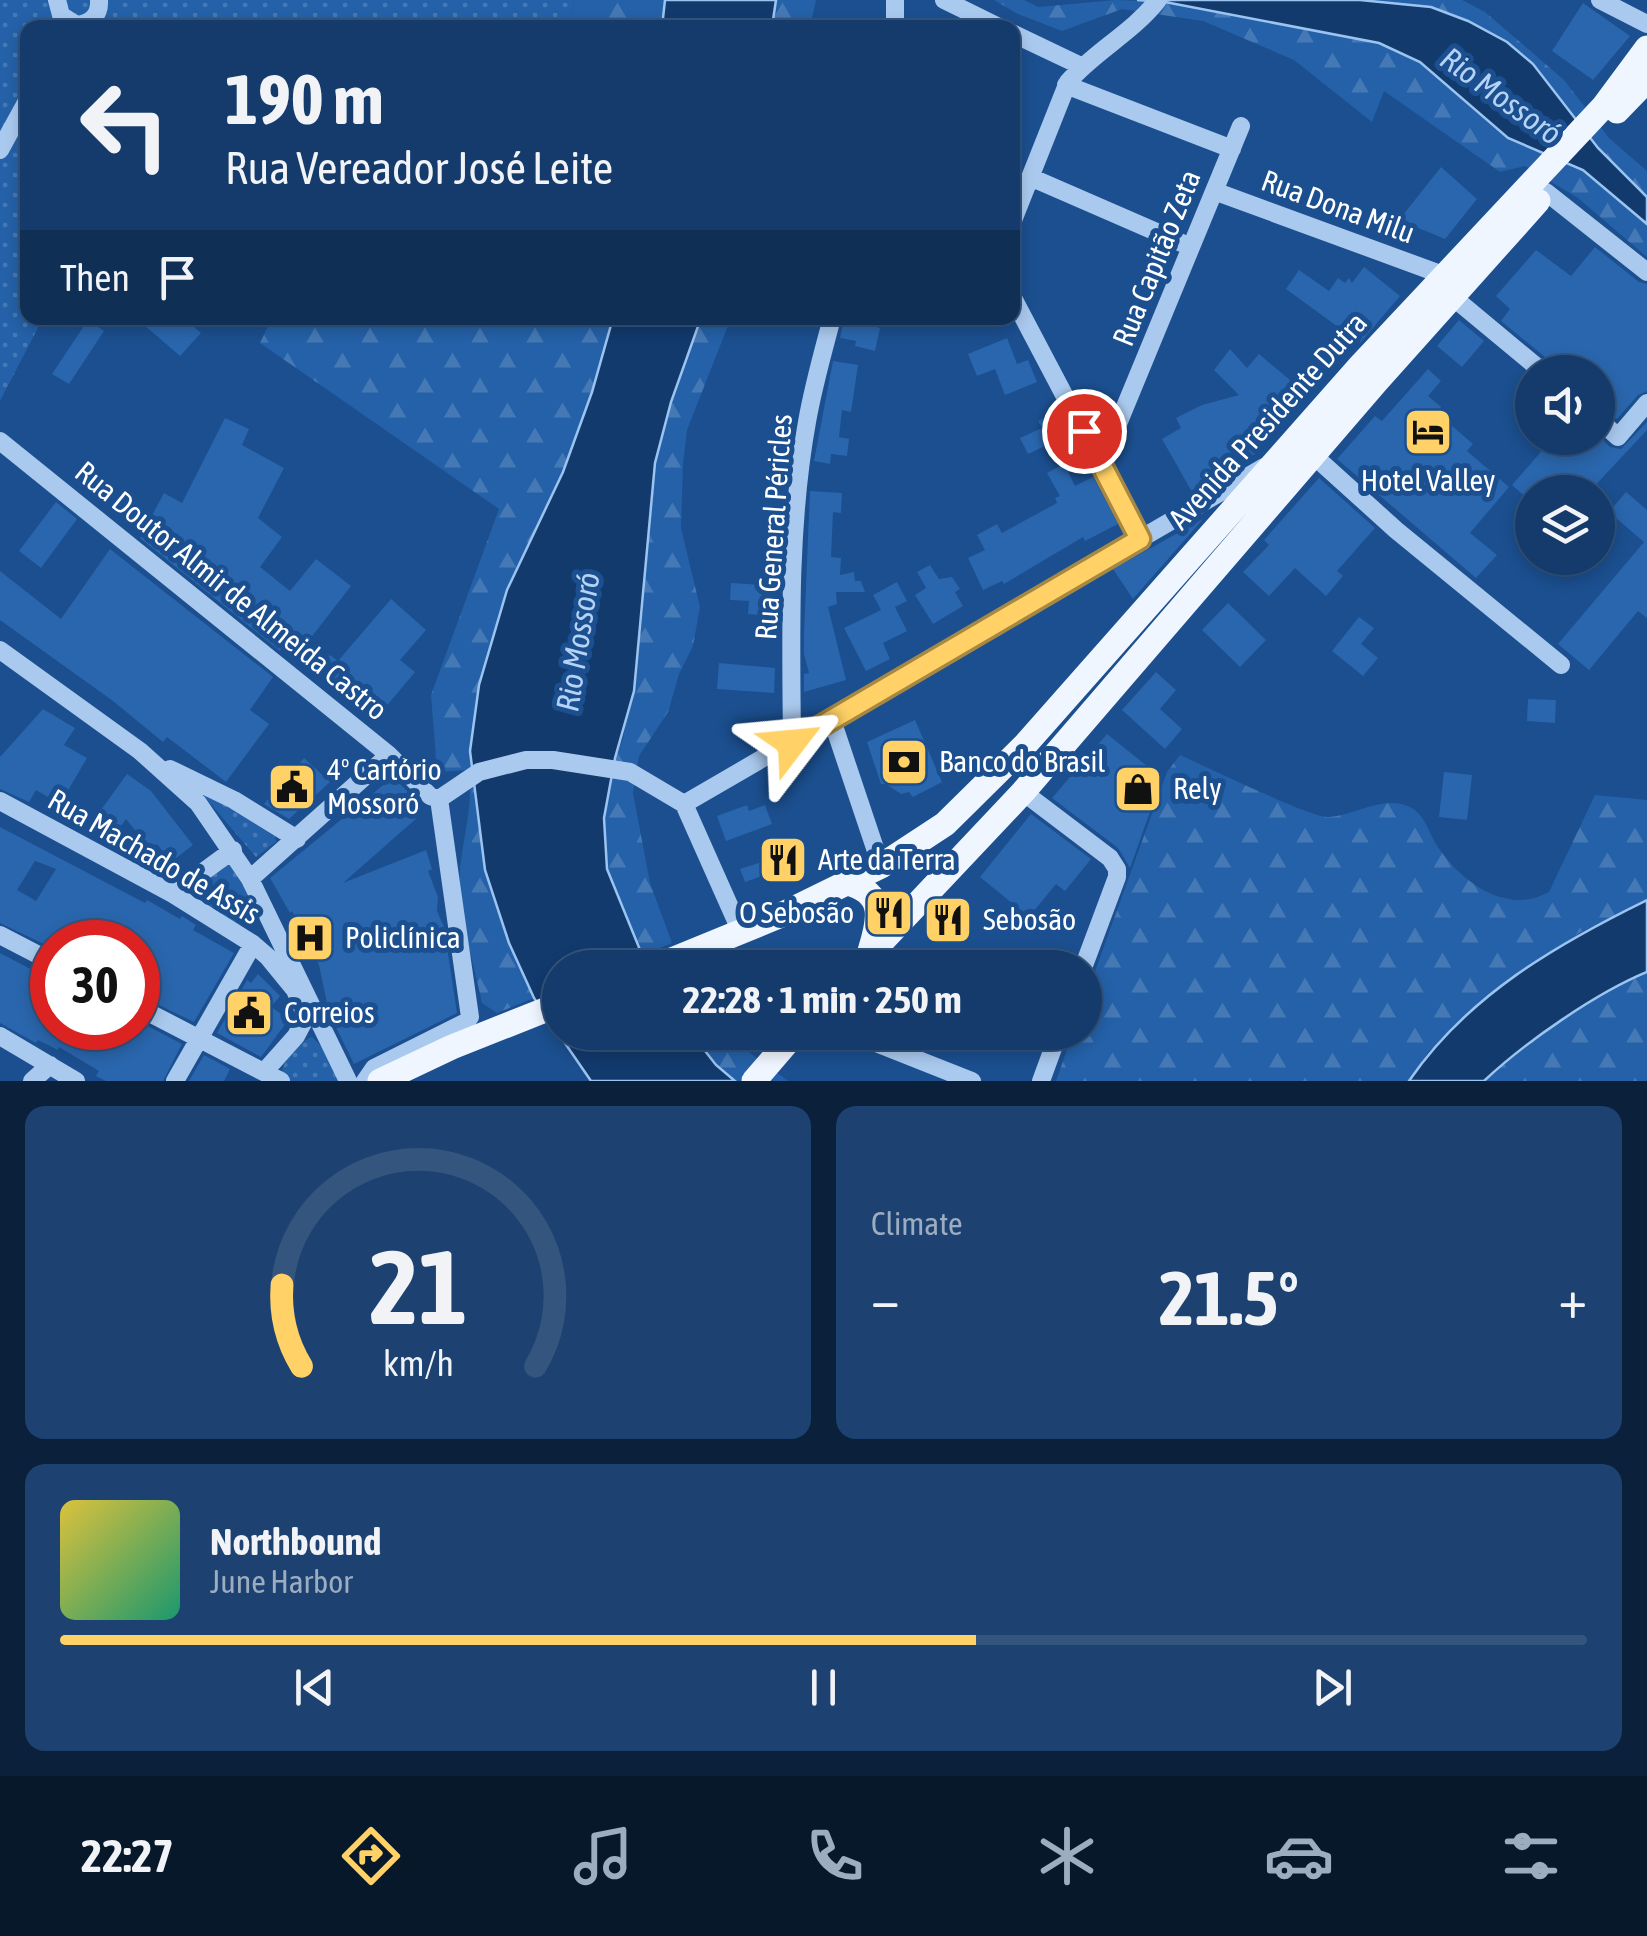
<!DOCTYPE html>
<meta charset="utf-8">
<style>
:root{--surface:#143b6b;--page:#1d4271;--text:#f1f3f6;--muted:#9dadc1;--line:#33557e;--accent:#ffd166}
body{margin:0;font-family:"Asap Condensed",sans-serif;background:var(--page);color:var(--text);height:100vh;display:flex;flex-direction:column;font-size:38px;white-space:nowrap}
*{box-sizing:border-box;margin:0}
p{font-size:32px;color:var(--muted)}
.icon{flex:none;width:55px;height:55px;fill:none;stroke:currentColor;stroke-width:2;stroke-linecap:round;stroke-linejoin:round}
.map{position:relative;height:1081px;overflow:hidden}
.sheet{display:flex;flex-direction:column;gap:25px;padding:25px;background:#0b203b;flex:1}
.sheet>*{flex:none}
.hud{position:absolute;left:20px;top:20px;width:1000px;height:305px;border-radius:20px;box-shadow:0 5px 15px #0003,0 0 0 2px var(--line);background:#143b6b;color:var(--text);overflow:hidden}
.buttons{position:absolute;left:1515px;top:355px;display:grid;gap:20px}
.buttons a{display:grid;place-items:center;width:100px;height:100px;border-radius:50%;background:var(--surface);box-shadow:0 5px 15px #0003,0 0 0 2px var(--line);font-size:50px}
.speed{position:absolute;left:30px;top:920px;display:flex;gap:20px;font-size:50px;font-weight:700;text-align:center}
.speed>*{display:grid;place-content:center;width:130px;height:130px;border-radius:50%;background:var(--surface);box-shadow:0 5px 15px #0003,0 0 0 2px var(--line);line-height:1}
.speed .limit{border:15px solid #d22;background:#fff;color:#111}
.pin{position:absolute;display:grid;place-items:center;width:85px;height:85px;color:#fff;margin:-42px;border:5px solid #fff;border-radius:50%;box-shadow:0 2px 10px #0007}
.me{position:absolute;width:110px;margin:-55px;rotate:61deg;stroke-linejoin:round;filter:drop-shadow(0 0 8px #0008)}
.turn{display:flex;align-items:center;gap:35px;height:210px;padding:0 40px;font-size:45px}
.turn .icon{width:130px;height:130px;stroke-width:2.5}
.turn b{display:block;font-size:70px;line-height:85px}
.then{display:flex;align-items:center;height:95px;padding:0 40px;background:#0003;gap:20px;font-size:38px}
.big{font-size:75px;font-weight:700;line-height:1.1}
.sheet .card{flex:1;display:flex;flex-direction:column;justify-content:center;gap:15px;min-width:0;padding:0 35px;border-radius:20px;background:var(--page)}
.sheet .dial{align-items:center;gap:0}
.dial svg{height:260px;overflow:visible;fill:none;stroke:var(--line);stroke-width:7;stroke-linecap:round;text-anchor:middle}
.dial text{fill:var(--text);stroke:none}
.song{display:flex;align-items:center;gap:30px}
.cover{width:120px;height:120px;border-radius:15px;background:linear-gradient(135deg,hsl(50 70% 55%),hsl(160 70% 35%))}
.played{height:10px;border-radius:5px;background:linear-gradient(90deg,var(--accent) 60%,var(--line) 60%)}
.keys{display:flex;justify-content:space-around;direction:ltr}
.heat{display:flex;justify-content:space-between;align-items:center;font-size:55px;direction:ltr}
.sheet .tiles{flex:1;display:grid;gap:25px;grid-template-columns:1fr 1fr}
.card:last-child{grid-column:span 2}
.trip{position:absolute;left:542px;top:950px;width:560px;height:100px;border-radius:50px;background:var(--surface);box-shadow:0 5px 15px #0003,0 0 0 2px var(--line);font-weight:700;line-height:100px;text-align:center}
.tab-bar{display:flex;height:160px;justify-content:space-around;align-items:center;background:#08182b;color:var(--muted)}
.tab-bar .icon{width:70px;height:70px}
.tab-bar .active{color:var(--accent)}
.tab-bar b{font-size:45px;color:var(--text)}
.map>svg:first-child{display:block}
.forest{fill:url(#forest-firs)}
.park{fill:url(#park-dots)}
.water{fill:#123a6d;stroke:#9cc4f0;stroke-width:2.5}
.building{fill:#2a66ad;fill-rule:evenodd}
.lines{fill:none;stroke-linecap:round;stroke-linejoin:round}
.minor{stroke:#a9c9ee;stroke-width:18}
.major{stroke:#f0f6ff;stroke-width:25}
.route-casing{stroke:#a68842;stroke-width:25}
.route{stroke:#ffd166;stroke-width:18}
.labels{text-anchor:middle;stroke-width:10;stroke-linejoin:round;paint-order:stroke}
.street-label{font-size:30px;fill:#fff;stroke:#1b4f8f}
.poi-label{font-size:30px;fill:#fff;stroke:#1b4f8f;text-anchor:start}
.water-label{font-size:32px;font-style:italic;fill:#b5d3f5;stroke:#1b4f8f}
</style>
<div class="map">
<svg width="1647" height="1081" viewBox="0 0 1647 1081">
<defs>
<pattern id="forest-firs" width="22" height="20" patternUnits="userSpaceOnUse" patternTransform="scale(2.5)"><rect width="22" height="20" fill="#2461a8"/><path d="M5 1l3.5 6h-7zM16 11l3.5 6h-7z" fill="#4579b5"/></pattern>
<pattern id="park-dots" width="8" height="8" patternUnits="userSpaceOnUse" patternTransform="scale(2.5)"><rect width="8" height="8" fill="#2461a8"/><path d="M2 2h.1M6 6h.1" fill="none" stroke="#4579b5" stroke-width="1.8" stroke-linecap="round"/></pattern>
</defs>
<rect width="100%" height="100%" fill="#1b4f8f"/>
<path class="forest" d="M574,0H665L662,27L570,28Z
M776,0H816L810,27L772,28Z
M994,0H1024L1038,7L1116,0L1165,2L1379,43L1420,62L1508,138L1583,170L1647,224V257L1578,198L1525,166L1500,172L1384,91L1372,122L1294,60L1203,21L1122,9L1062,31L1018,14Z
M1360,0H1462L1485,12L1564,80L1609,138L1647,171V197L1598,148L1533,64L1392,5Z
M272,318H613L592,392L563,472L507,590L479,685L470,751L485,870L508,940L534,998L497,1013L482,1003C475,968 463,931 460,895C456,852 476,812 468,770L437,772L431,695L499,509L260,343Z
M701,318H731L687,430L683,464L681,528L700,607L693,646L679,674L668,712L639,756L633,793L650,883L672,943L642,955L607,869L604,818L615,758L623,739L641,629L655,463L671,402Z
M1180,755C1205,766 1309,817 1328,817C1353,816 1385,794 1410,807C1427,816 1429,836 1440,850C1464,884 1508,915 1549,892L1595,795L1647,800V900L1579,933L1429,1051L1409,1081H1056L1073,1033L1085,1032V999L1167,772Z
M1647,972V1081H1484C1524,1043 1596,993 1647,972Z
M691,1033H723L788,1081H735L716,1065Z"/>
<path class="park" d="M0,0H574L570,27L28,28V318H43L0,401Z
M208,790L275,837L276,842L256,857L203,795Z
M229,860L259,909L256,915L238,926L192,900L187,890Z
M312,1037L326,1051L343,1081H290L282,1076C280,1063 299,1042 312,1037Z"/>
<path class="water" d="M665,0H776L772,27H662Z
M1137,0H1360L1431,7L1468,21L1507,42L1533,64L1598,148L1647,197V224L1583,170L1508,138L1420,62L1379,43L1165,2Z
M613,318H701L671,402L655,463L634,691L615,758L604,818L607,869L647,967L560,968V1032L691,1033L716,1065L735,1081H591L534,998L509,943L485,870L470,751L479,685L507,590L563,472L592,392Z
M1647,900V972C1596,993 1524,1043 1484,1081H1409C1467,996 1557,944 1647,900Z"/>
<path class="building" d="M1583,3L1630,36L1593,80L1552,51Z
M1441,167L1477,199L1445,239L1399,220Z
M1595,247L1639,282L1647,284V391L1638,395L1617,419L1598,407V372H1555L1551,362L1501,321L1510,309L1496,296L1536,250L1571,276Z
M1364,267L1400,296L1360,343L1286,289L1299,270L1329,291L1338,278L1345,283L1349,278L1352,283Z
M136,318H183L201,333L180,356Z
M844,318H869L868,325L880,328L875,351L855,346L856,341L840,338Z
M88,320L104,331L69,384L52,374Z
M1459,320L1484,341L1462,367L1437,346Z
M1007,338L1017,364L1028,360L1037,382L1005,395L995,369L977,376L968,354Z
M1230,349L1247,368L1259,354L1308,395L1296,409L1288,402L1270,426L1276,431L1256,453L1235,469L1192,492L1162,439L1181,428L1176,418L1202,405L1239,395L1214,370Z
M833,361L858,365L851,412L842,410L839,437L849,439L847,456L831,454L830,464L814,461Z
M1428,369L1441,381L1428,396L1441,407L1437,413L1473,444L1467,451L1509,487L1470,533L1497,555L1476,578L1337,459L1375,416L1382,421Z
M1056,412L1066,436L1028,454L1020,438L1042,428L1038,421Z
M225,418L249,429L242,445L284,468L258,518L282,537L260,567L290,591L316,559L351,586L296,657L283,647L280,651L140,538L164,493L182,503Z
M1647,422V430L1589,492H1532V503L1512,485L1553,438L1598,435L1610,447L1621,449Z
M1064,464L1075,486L1093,477L1118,524L1085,541L1083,537L1004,584L1002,581L983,590L968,558L985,550L977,535L997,524L1002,533L1057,503L1055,498L1060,496L1047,473Z
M1319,478L1375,528L1337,571L1343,576L1326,596L1295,568L1269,596L1243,572L1269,545L1264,540Z
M810,491L842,493L841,513L833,512L831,557L841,558L840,575L854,572L855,581H861L865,592H836L837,604L828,607L846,680L804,692V674L809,673L804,654V634Z
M1626,492L1647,510V618L1638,611L1589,670L1558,644L1644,542L1609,512Z
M56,502L77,519L41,568L19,551Z
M1203,519L1133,599L1113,569Z
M110,549L273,677L250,710L269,724L226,782L167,737L163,742L113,701L0,620V571L61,619Z
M930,565L939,579L952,577L960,589L955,592L963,606L933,624L915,595L926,588L917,572Z
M897,582L907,601L895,607L907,631L883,643L890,659L866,671L844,628L881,610L873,595Z
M731,583L779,586L778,604L760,603L759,615L748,614L749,601L730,600Z
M391,599L426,630L400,660L415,672L379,715L351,691L347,696L317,670L330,655L338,661Z
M1228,603L1266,640L1240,667L1202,630Z
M1359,617L1374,628L1361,644L1378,658L1363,676L1332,651Z
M719,663L775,668L774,693L717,689Z
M1156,672L1176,690L1160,709L1182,729L1165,749L1122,710Z
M1528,699L1556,700L1555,723L1527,721Z
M43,709L75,728L64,745L87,758L60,804L36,790L29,802L0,789V757Z
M915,720L942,782L913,797L909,792L901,794L886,784H881L867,742Z
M1107,734L1162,778L1130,868L1118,848L1052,798Z
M304,758L330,782L289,819L264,804Z
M1444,772L1472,775L1467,820L1439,817Z
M127,774L151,791L193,845L171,862L157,844L150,849L126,819L108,844L87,829Z
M393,777L419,803L418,817L343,883L426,850L432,869L428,871L438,897L437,911L444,927L457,1013L354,1064L329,1013L319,965L292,911L290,913L270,878Z
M747,805L749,811L765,805L772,824L726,841L717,816Z
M1031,814L1091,859L1065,891L1056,884L1029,917L980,877Z
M0,827L145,903L147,900L180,919L182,916L196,925L193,930L234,953L194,1022L138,995V942H52V948L0,923ZM35,861L56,869L36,901L17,890Z
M795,851L802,870L772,880L770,873L745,882L740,869Z
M0,953L42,975L32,995L52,1006V1028H98L116,1038L121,1028H138V1021L182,1044L163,1081H106L96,1076L99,1071L59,1047L58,1050L38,1040L36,1043L0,1023Z
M258,974L280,996L271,1007L289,1019L261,1057L217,1033L247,980L251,983Z
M204,1055L230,1069L224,1081H189Z"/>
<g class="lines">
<path class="minor" d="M57,0L61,15L76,25C91,24 100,15 99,0
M944,0L1001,28
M1600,0L1647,24
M895,28V0
M1012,33L1081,66
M1066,85L1232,149
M0,150L28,99
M1030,177L1191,247
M1214,191L1443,275
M1546,192L1647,272
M1012,223L1068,82C1095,51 1132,33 1158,0
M1012,296L1140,539
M1454,298L1543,372
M1598,419L1618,437L1647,403
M0,441L389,755L430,796L439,799
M1313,455L1396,530L1561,665
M1101,465L1241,126
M0,650L140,751L198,803L250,879L348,1081
M832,720L881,866
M792,743C791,637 788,527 807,422C813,387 823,352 832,318
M170,769L234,800L297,839
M1023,792L1110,858L1117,869V877L1083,968
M439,799L479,772L526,760H553L630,772L684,804
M0,801L173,894L253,944L268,957L295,990L306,1017L296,1036L264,1072
M684,804L1264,467
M684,804L741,932
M250,879L389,755
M173,894L233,850
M0,935L52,962
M138,1007L281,1081
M848,1032L972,1081
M0,1036L76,1081
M32,1081L50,1065
M175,1081L253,944
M365,1081L374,1068L466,1022L470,1017L439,799
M1041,1081L1059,1032"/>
<path class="major" d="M1617,111L1647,80
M847,883C886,893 880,919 870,951
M652,968L779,916L881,866L945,824L1024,746L1360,366L1604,106L1647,48
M857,968L1023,792L1376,382L1538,201
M380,1081L452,1047L560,1004
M754,1081L796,1032"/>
</g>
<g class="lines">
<g class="route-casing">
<path id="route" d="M792,743L1140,539L1084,431"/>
</g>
<use href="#route" class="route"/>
</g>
<defs>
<g id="hotel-square" transform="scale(2.5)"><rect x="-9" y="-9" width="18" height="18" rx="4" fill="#ffd166" stroke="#1b4f8f"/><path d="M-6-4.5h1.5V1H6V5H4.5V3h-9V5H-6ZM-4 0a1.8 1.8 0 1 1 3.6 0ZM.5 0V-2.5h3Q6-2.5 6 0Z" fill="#111"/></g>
<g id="bank-square" transform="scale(2.5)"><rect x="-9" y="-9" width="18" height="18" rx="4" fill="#ffd166" stroke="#1b4f8f"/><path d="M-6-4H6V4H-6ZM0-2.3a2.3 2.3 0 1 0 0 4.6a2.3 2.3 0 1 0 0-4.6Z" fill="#111"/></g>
<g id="civic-square" transform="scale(2.5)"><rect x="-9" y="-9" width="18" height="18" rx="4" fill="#ffd166" stroke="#1b4f8f"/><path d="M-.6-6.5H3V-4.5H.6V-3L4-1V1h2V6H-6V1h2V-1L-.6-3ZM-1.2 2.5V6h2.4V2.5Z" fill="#111"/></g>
<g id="shop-square" transform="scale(2.5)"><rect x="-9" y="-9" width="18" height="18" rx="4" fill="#ffd166" stroke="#1b4f8f"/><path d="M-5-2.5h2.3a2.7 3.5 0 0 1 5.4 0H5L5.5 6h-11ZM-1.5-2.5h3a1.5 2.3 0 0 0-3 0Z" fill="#111"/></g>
<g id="restaurant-square" transform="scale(2.5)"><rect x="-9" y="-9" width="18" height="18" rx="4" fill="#ffd166" stroke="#1b4f8f"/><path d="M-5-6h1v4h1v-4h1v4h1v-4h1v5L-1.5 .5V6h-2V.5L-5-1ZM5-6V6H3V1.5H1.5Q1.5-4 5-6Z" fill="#111"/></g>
<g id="hospital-square" transform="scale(2.5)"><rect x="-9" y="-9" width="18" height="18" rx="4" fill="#ffd166" stroke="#1b4f8f"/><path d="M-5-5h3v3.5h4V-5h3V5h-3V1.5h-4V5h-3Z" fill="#111"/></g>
</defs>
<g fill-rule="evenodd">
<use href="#hotel-square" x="1428" y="432"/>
<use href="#bank-square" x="904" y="762"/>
<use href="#civic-square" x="292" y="787"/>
<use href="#shop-square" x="1138" y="789"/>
<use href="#restaurant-square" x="783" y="860"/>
<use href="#restaurant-square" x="889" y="913"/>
<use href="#restaurant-square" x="948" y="920"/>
<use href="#hospital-square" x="310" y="938"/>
<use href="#civic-square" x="249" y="1013"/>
</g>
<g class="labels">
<g class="street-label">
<text transform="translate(1338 207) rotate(20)" y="10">Rua Dona Milu</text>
<text transform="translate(1157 258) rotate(-68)" y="10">Rua Capitão Zeta</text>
<text transform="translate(1268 421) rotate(-48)" y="10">Avenida Presidente Dutra</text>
<text transform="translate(774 527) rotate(-86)" y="10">Rua General Péricles</text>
<text transform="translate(231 591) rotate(39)" y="10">Rua Doutor Almir de Almeida Castro</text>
<text transform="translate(154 857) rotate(30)" y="10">Rua Machado de Assis</text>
</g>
<g class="poi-label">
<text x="1428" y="491" text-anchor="middle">Hotel Valley</text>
<text x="939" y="772">Banco do Brasil</text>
<text x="327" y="780">4º Cartório<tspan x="327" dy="34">Mossoró</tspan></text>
<text x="1173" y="799">Rely</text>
<text x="818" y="870">Arte da Terra</text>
<text x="854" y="923" text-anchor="end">O Sebosão</text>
<text x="983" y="930">Sebosão</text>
<text x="345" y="948">Policlínica</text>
<text x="284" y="1023">Correios</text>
</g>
<g class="water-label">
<text transform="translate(1501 96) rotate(36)" y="11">Rio Mossoró</text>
<text transform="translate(578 642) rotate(-81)" y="11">Rio Mossoró</text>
</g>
</g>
</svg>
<div class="buttons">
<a><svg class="icon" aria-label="sound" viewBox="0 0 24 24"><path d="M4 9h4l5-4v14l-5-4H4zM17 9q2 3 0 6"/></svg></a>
<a><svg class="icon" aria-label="layers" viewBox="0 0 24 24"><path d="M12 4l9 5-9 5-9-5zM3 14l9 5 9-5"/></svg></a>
</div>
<div class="speed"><div class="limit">30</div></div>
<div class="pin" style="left:1084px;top:431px;background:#d93025"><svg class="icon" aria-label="arrive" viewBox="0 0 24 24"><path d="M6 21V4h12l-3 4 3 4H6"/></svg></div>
<svg class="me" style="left:792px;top:743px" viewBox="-20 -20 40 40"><path d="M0-17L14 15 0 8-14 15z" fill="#ffd166" stroke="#fff" stroke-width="4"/></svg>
<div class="trip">22:28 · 1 min · 250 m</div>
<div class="hud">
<div class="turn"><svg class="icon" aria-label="left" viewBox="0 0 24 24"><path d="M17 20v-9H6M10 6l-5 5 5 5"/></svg><div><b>190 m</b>Rua Vereador José Leite</div></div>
<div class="then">Then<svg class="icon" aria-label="arrive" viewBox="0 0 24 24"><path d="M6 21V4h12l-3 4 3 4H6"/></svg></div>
</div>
</div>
<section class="sheet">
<div class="tiles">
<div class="card dial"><svg viewBox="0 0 100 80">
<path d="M14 69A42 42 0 1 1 86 69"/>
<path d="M14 69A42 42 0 0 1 8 44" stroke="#ffd166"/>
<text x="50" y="56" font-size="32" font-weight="700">21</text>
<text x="50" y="72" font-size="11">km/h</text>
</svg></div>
<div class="card"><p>Climate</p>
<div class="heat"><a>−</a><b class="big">21.5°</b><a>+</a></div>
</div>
<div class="card">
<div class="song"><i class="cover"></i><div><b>Northbound</b><p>June Harbor</p></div></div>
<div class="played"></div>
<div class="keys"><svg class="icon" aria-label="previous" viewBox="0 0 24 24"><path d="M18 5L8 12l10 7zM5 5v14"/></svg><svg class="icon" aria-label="pause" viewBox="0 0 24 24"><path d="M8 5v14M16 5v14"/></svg><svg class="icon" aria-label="next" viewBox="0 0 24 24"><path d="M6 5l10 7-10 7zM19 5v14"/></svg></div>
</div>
</div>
</section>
<nav class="tab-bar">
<b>22:27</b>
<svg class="icon active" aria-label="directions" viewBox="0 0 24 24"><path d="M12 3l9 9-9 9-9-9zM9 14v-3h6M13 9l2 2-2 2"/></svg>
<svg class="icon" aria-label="music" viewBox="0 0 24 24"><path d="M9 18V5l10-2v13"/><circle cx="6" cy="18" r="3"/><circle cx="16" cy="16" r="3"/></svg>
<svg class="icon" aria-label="phone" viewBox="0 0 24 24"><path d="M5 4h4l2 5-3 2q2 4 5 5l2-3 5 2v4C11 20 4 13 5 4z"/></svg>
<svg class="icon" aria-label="climate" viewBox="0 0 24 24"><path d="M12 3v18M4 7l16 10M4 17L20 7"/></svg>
<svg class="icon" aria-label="car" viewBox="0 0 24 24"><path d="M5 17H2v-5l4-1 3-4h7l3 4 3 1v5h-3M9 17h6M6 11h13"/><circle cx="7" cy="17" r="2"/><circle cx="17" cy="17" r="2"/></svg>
<svg class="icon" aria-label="filters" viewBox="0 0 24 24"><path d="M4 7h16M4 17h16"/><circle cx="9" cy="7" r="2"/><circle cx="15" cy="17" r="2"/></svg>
</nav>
